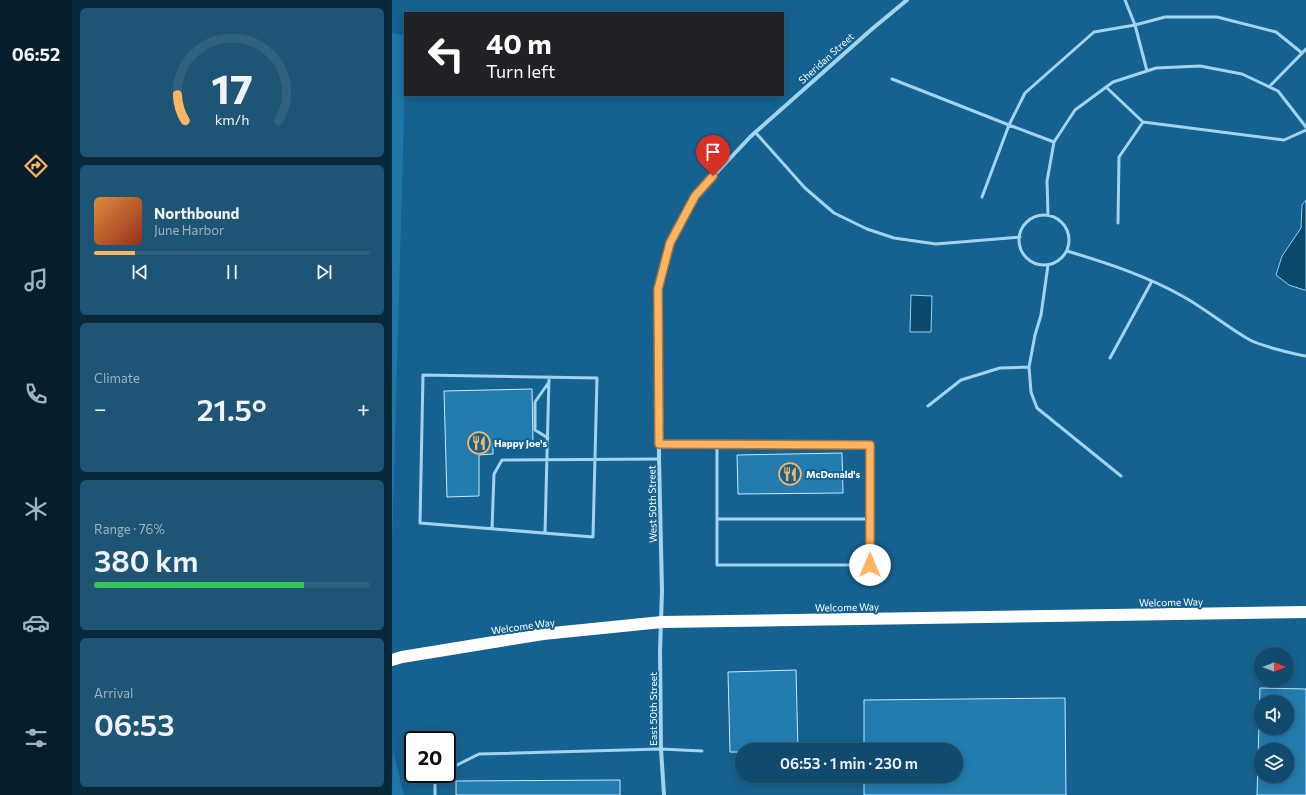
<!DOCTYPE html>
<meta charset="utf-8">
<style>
:root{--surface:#104a6c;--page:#1e5474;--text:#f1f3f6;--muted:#9cb3c2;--line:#30627f;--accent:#ffb461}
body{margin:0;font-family:Commissioner,sans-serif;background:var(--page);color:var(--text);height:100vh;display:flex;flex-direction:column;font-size:15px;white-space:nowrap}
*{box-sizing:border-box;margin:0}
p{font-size:13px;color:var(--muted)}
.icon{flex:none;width:22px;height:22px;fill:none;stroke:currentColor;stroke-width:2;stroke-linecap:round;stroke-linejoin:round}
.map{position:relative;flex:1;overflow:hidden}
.details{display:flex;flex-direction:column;gap:8px;padding:8px;background:#09293b;width:320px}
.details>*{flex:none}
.hud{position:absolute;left:12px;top:12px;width:380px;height:84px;border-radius:0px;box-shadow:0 2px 10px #0003,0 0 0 1px var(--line);background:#202124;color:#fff;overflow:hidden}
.needle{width:26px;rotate:90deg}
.tools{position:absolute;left:862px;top:647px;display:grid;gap:8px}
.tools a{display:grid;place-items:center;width:40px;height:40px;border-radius:50%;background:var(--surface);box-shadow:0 2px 10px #0003,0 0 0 1px var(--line);font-size:20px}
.speed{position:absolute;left:12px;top:731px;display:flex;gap:8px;font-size:20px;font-weight:700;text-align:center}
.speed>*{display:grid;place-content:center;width:52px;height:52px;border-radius:50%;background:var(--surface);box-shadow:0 2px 10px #0003,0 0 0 1px var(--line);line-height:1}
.speed .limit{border:2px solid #111;border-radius:6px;background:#fff;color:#111}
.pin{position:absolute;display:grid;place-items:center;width:34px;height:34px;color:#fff;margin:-41px -17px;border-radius:50% 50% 50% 0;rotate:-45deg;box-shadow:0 0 4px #0007}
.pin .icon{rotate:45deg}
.me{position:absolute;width:44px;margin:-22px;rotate:0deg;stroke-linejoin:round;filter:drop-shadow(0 0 3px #0008)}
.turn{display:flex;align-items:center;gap:14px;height:84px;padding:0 16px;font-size:18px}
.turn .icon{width:52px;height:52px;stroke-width:2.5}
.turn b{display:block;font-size:28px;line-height:34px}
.big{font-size:30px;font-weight:600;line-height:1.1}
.details .card{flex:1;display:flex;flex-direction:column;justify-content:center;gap:6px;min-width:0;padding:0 14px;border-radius:6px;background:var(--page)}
.details .dial{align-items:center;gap:0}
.dial svg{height:104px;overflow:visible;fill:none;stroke:var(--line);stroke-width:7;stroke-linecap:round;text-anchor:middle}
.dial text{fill:var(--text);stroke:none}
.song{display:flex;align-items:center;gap:12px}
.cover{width:48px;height:48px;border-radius:6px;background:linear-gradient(135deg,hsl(30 70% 55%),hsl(10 70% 35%))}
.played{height:4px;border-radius:2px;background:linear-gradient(90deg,var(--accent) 15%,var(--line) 15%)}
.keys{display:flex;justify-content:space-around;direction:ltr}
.heat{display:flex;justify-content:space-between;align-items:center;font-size:22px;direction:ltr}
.charge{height:6px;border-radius:3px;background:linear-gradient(90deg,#34c759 76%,var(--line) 0)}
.trip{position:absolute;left:343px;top:743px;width:228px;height:40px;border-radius:20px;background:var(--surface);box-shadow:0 2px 10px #0003,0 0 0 1px var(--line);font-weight:600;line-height:40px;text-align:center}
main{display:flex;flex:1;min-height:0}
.tab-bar{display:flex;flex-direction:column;width:72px;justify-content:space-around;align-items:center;background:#061e2b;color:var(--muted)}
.tab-bar .icon{width:28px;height:28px}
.tab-bar .on{color:var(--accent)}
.tab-bar b{font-size:18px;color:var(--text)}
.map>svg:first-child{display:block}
.green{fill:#1d77aa}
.water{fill:#0d486d;stroke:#94d2f3}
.building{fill:#237caf;stroke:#c8e9fc;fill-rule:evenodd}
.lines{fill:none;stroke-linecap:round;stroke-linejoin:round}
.lane{stroke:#a2d4f0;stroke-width:3}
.street{stroke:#a2d4f0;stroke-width:4}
.highway{stroke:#fff;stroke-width:12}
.route-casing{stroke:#a6753f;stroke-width:10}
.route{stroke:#ffb461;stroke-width:7}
.labels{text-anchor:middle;stroke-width:4;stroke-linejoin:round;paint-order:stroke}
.street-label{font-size:10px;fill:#fff;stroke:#156290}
.poi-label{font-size:10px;font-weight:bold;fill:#fff;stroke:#156290;text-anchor:start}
</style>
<main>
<nav class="tab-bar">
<b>06:52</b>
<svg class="icon on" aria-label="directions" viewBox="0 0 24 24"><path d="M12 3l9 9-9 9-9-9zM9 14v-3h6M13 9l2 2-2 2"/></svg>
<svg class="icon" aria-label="music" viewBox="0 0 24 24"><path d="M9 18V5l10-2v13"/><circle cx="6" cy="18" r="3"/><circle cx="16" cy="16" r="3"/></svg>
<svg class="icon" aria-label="phone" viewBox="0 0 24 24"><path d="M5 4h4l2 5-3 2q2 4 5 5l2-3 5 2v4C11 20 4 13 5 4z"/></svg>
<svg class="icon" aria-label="climate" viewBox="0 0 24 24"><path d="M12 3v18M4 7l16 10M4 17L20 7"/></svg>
<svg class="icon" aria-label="car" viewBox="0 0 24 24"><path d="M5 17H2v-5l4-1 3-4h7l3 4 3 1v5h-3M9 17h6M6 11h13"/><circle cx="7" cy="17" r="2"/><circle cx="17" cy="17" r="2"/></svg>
<svg class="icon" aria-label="filters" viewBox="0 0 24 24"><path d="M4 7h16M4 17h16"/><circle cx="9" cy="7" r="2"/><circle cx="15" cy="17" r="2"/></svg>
</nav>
<section class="details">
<div class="card dial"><svg viewBox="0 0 100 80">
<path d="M14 69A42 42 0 1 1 86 69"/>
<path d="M14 69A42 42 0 0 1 8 49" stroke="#ffb461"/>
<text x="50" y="56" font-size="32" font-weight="700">17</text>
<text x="50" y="72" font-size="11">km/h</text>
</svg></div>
<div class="card">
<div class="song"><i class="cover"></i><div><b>Northbound</b><p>June Harbor</p></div></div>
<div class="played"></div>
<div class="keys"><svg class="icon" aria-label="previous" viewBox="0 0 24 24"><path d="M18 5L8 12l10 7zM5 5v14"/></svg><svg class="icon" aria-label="pause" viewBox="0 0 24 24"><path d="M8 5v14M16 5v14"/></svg><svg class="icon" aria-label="next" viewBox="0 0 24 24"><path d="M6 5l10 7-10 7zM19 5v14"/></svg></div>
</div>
<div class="card"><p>Climate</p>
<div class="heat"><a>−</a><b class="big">21.5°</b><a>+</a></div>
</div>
<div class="card"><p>Range · 76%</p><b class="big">380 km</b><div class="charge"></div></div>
<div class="card"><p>Arrival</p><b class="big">06:53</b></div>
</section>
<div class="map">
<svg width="914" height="795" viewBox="0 0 914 795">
<rect width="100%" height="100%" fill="#156290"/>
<path class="green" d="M0,33L13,35V79L0,545Z
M1,751L12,795H0Z"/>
<path class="water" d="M914,200V290H912L897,285L884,275L890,256L909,228L910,205Z
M519,295L540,296L539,332H518Z"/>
<path class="building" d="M140,389L141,443L101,444V454L87,455V496L55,497L52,391Z
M450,453L451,493L346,494L345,455Z
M404,670L406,750H350V752H338L336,672Z
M868,688L914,689V795H865ZM869,702H895V728H869ZM869,750H895V776H869Z
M673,698L674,795H472V776H564V750H472V700Z
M228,780V795H64V781Z"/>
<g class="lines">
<path class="lane" d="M755,71L743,25L773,17H825L884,32L910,53
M500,79L617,125L590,197
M714,87L751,122L892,140L914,130
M877,87L914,49
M363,132L413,188L442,213L475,229L502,238L544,244L628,237
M662,142L617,125L633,93L702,32L743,25L733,0
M656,215L655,181L662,142L683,110L721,82L755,71L764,68L808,66L850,74L886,91L914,127
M627 240a25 25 0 1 1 50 0a25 25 0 1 1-50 0Z
M726,223L727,157L751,122
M675,251C715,263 755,276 792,297C815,310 835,327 858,340C870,346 901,354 914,356
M656,265L649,315L643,335L637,367L639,392L645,408L729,476
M718,358L760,281
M31,375L205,378L201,537L28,523Z
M536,406L569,380L608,368L637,367
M156,438L143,430V402L157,382
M267,444L325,445
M325,445H478V565H325Z
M325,519H478
M100,529L102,474L110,460L267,459
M153,533L157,377
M55,770L87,754L269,749L310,751
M43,795V776L47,774"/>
<path class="street" d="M272,795L269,749L268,651L270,591L267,459L266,289L278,243L303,196L358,137L480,29L515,0"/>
<path class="highway" d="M0,660L10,657L151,634L270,622L914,612"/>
</g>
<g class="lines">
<g class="route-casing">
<path id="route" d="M321,176L303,196L278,243L266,289L267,444L478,445V565"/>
</g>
<use href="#route" class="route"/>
</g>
<defs>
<g id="restaurant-ring" transform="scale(1.15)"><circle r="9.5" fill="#156290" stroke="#ffb461" stroke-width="1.5"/><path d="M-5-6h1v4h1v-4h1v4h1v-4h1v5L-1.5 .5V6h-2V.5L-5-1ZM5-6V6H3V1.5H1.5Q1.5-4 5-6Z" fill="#ffb461"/></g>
</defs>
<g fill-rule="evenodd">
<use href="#restaurant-ring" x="87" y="443"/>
<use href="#restaurant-ring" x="398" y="474"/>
</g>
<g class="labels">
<g class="street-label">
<text transform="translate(434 58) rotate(-42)" y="4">Sheridan Street</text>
<text transform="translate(260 504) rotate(-91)" y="4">West 50th Street</text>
<text transform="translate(779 602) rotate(-1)" y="4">Welcome Way</text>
<text transform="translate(455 607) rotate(-1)" y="4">Welcome Way</text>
<text transform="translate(131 626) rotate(-8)" y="4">Welcome Way</text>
<text transform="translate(261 709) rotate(-90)" y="4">East 50th Street</text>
</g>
<g class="poi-label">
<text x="102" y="447">Happy Joe's</text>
<text x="414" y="478">McDonald's</text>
</g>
</g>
</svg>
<div class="tools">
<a><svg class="needle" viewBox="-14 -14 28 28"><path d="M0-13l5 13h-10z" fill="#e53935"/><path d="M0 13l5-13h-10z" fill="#9cb3c2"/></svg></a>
<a><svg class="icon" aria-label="sound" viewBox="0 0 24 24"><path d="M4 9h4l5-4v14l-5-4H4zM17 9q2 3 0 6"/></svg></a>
<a><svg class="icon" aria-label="layers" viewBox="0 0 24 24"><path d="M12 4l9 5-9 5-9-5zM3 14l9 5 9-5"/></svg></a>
</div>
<div class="speed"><div class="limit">20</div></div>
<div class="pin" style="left:321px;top:176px;background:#d93025"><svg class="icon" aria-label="arrive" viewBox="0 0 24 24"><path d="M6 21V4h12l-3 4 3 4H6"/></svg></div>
<svg class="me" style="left:478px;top:565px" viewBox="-20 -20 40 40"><circle r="19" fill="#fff"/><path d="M0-13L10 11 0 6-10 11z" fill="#ffb461"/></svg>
<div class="trip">06:53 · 1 min · 230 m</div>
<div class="hud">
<div class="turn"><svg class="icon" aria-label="left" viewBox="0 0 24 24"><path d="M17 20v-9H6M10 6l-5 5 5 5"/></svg><div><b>40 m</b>Turn left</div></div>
</div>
</div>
</main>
